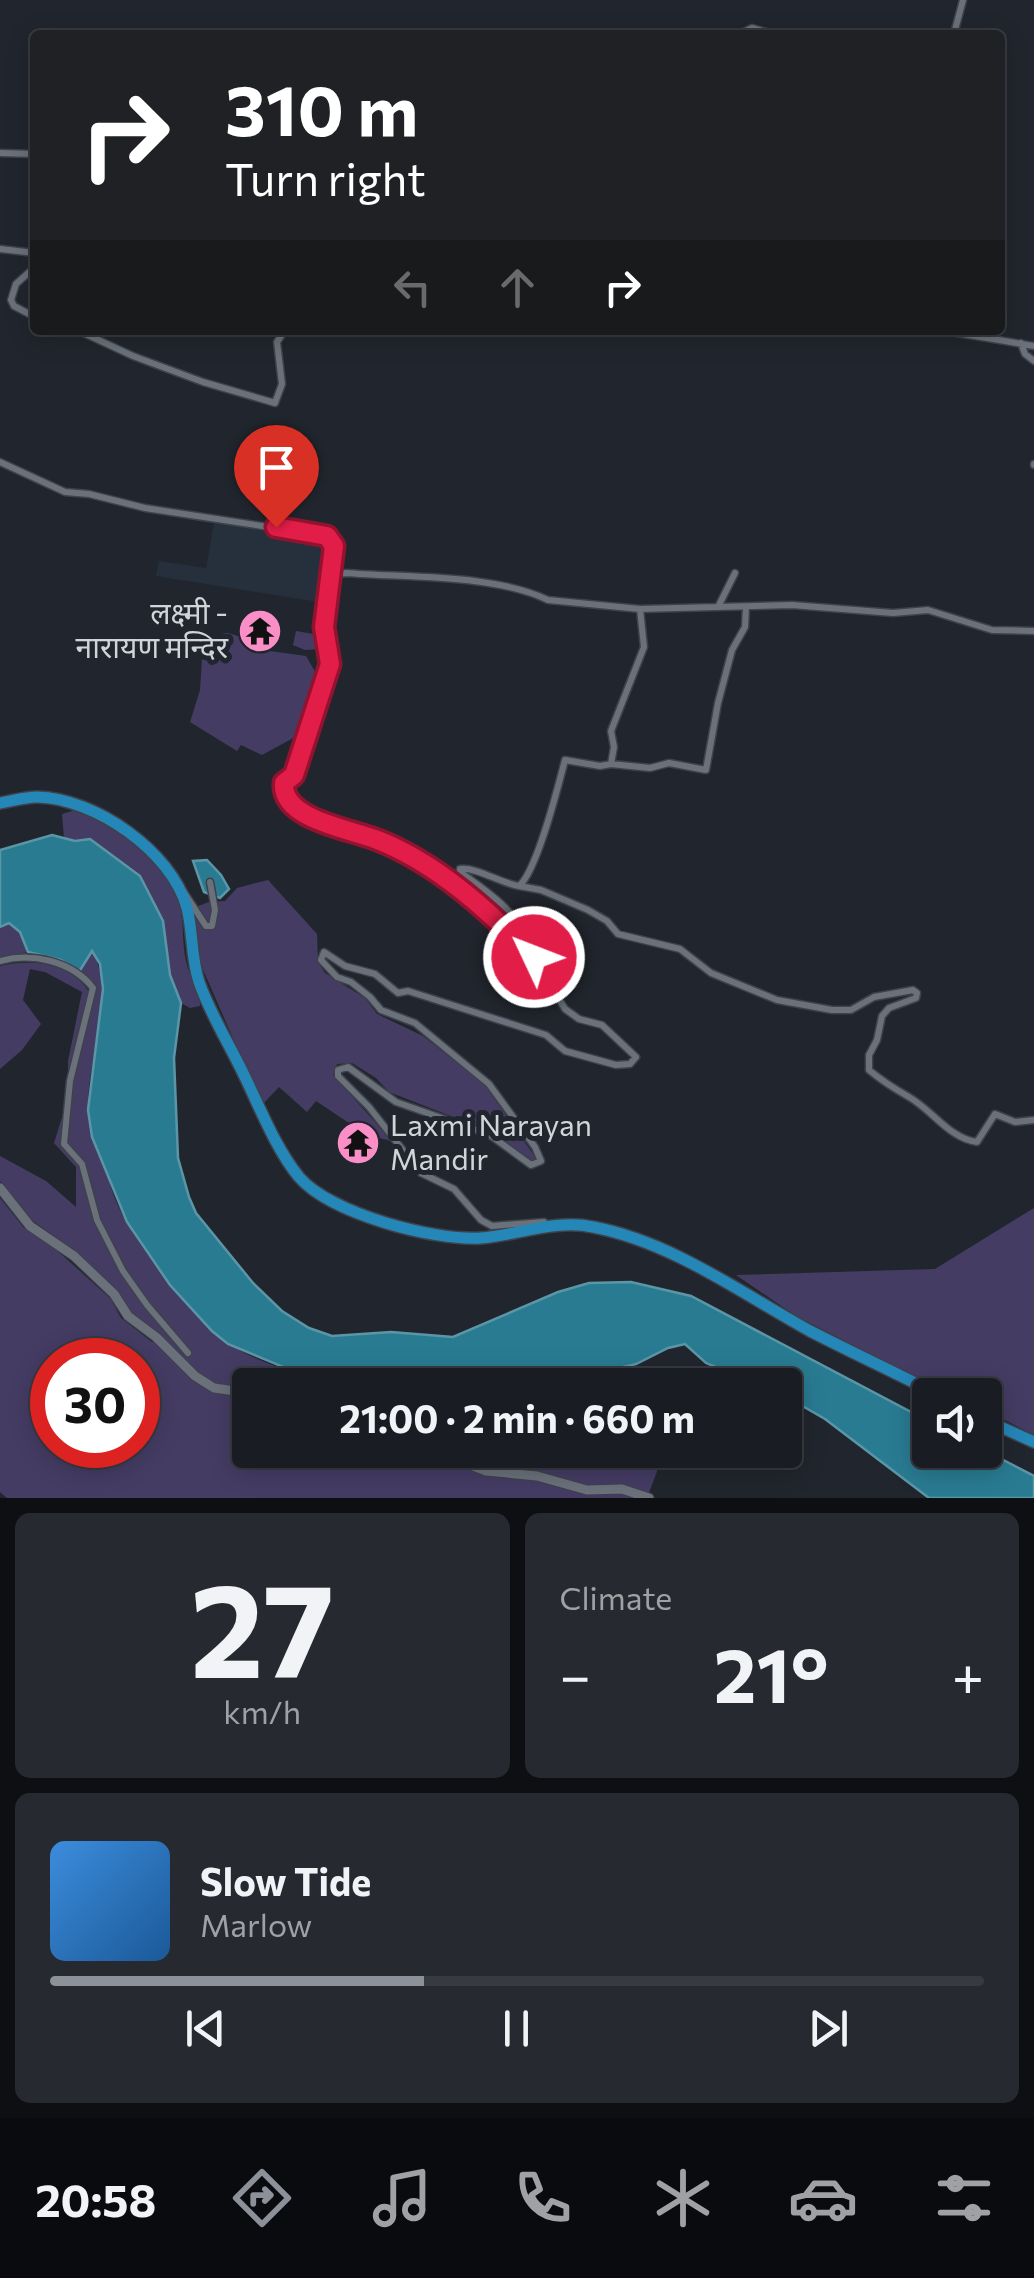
<!DOCTYPE html>
<meta charset="utf-8">
<style>
:root{--surface:#191c22;--page:#26292f;--text:#f1f3f6;--muted:#9fa1a5;--line:#373a40;--accent:#8c9099}
body{margin:0;font-family:Commissioner,"Noto Sans Devanagari",sans-serif;background:var(--page);color:var(--text);height:100vh;display:flex;flex-direction:column;font-size:38px;white-space:nowrap}
*{box-sizing:border-box;margin:0}
p{font-size:32px;color:var(--muted)}
.icon{flex:none;width:55px;height:55px;fill:none;stroke:currentColor;stroke-width:2;stroke-linecap:round;stroke-linejoin:round}
.map{position:relative;height:1498px;overflow:hidden}
.details{display:flex;flex-direction:column;gap:15px;padding:15px;background:#0e0f13;flex:1}
.details>*{flex:none}
.hud{position:absolute;left:30px;top:30px;width:975px;height:305px;border-radius:10px;box-shadow:0 5px 25px #0003,0 0 0 2px var(--line);background:#202124;color:#fff;overflow:hidden}
.tools{position:absolute;left:912px;top:1378px;display:grid;gap:20px}
.tools a{display:grid;place-items:center;width:90px;height:90px;border-radius:10px;background:var(--surface);box-shadow:0 5px 25px #0003,0 0 0 2px var(--line);font-size:50px}
.speed{position:absolute;left:30px;top:1338px;display:flex;gap:20px;font-size:50px;font-weight:700;text-align:center}
.speed>*{display:grid;place-content:center;width:130px;height:130px;border-radius:50%;background:var(--surface);box-shadow:0 5px 25px #0003,0 0 0 2px var(--line);line-height:1}
.speed .limit{border:15px solid #d22;background:#fff;color:#111}
.pin{position:absolute;display:grid;place-items:center;width:85px;height:85px;color:#fff;margin:-102px -42px;border-radius:50% 50% 50% 0;rotate:-45deg;box-shadow:0 0 10px #0007}
.pin .icon{rotate:45deg}
.me{position:absolute;width:110px;margin:-55px;rotate:313deg;stroke-linejoin:round;filter:drop-shadow(0 0 8px #0008)}
.turn{display:flex;align-items:center;gap:35px;height:210px;padding:0 30px;font-size:45px}
.turn .icon{width:130px;height:130px;stroke-width:2.5}
.turn b{display:block;font-size:70px;line-height:85px}
.lanes{display:flex;align-items:center;height:95px;padding:0 30px;background:#0003;justify-content:center;gap:50px;direction:ltr}
.lanes .off{opacity:.35}
.big{font-size:75px;font-weight:700;line-height:1.1}
.details .widget{flex:1;display:flex;flex-direction:column;justify-content:center;gap:15px;min-width:0;padding:0 35px;border-radius:15px;background:var(--page)}
.details .dial{align-items:center;gap:0}
.dial b{font-size:130px;line-height:1}
.song{display:flex;align-items:center;gap:30px}
.cover{width:120px;height:120px;border-radius:15px;background:linear-gradient(135deg,hsl(210 70% 55%),hsl(210 70% 35%))}
.played{height:10px;border-radius:5px;background:linear-gradient(90deg,var(--accent) 40%,var(--line) 40%)}
.keys{display:flex;justify-content:space-around;direction:ltr}
.heat{display:flex;justify-content:space-between;align-items:center;font-size:55px;direction:ltr}
.details .tiles{flex:1;display:grid;gap:15px;grid-template-columns:1fr 1fr}
.widget:last-child{grid-column:span 2}
.trip{position:absolute;left:232px;top:1368px;width:570px;height:100px;border-radius:10px;background:var(--surface);box-shadow:0 5px 25px #0003,0 0 0 2px var(--line);font-weight:700;line-height:100px;text-align:center}
.tab-bar{display:flex;height:160px;justify-content:space-around;align-items:center;background:#0a0b0e;color:var(--muted)}
.tab-bar .icon{width:70px;height:70px}
.tab-bar .selected{color:var(--accent)}
.tab-bar b{font-size:45px;color:var(--text)}
.map>svg:first-child{display:block}
.built{fill:#262f3c}
.green{fill:#453c64;fill-rule:evenodd}
.water{fill:#297b92;stroke:#5b96a7;stroke-width:2.5}
.lines{fill:none;stroke-linecap:round;stroke-linejoin:round}
.minor-casing{stroke:#3e4249;stroke-width:9}
.tertiary-casing{stroke:#3e4249;stroke-width:11}
.trunk-casing{stroke:#3e4249;stroke-width:14}
.minor{stroke:#6a717a;stroke-width:6}
.tertiary{stroke:#6a717a;stroke-width:9}
.trunk{stroke:#2586b8;stroke-width:11}
.route-casing{stroke:#92132f;stroke-width:25}
.route{stroke:#e11d48;stroke-width:18}
.labels{text-anchor:middle;stroke-width:10;stroke-linejoin:round;paint-order:stroke}
.poi-label{font-size:30px;fill:#d1d4d9;stroke:#21262e;text-anchor:end}
</style>
<div class="map">
<svg width="1034" height="1498" viewBox="0 0 1034 1498">
<rect width="100%" height="100%" fill="#21262e"/>
<path class="built" d="M214,523L329,541L319,602L156,576L159,561L206,568Z"/>
<path class="green" d="M296,631L319,635L320,649L305,650L293,645Z
M228,633L254,641L270,651L306,656L317,675L295,737L262,755L241,745L237,751L190,722L200,690L202,659L221,634Z
M79,809C116,831 170,859 180,906C184,924 182,943 186,961C189,977 201,990 200,1006L190,1008L181,1003L170,975L163,921L140,876L64,838L62,814Z
M268,880L317,934L318,962L325,973L365,998L377,1014L423,1036L484,1084L536,1158L533,1161L489,1131L389,1092L376,1078L352,1063L337,1064L333,1075L392,1141L367,1135L316,1101L307,1112L279,1087L262,1105L201,965L193,908L209,902L225,901L237,888Z
M9,923L20,932L28,952L0,958V927Z
M92,951C117,994 87,1059 88,1108C89,1130 98,1147 105,1166C109,1176 110,1186 114,1196C128,1234 191,1317 225,1341C258,1365 307,1376 347,1385H250V1450H665L647,1498H7L0,1492V1198L24,1228L50,1244L111,1299L121,1318L152,1342L158,1338L131,1315L118,1293L78,1253L33,1221L0,1181V1156L46,1181L76,1207V1167L54,1143L68,1098V1061L82,992L45,972L30,969L23,1000L41,1024L22,1050L0,1069V966C31,959 71,962 89,992L75,1044L62,1145L81,1165L94,1222L115,1263L135,1295L167,1331L172,1328L150,1303L122,1263L101,1222L86,1166L68,1148L65,1133L75,1074L95,990L93,983L79,972ZM52,1360H138V1445H52Z
M1034,1208V1435L985,1410V1395H952L943,1391L796,1316L736,1275L935,1269Z"/>
<path class="water" d="M52,835L75,841L90,839L140,876L163,921L170,975L181,1003L174,1058L178,1158L189,1197L196,1213L253,1283L282,1311L309,1328L332,1336L391,1332L453,1337L558,1292L589,1283L631,1282L691,1296L930,1422V1450H984L1034,1476V1498H929L825,1419L785,1396V1385H758L706,1363L685,1344L668,1348L636,1364L548,1385H347L293,1371L228,1344L212,1331L170,1285L127,1222L92,1137L88,1110L103,989L100,964L92,951L79,972L61,960L28,952L20,932L9,923L0,927V850Z
M207,860L221,875L229,889L220,898L204,892L193,861Z"/>
<g class="lines">
<g class="minor-casing">
<path id="minor" d="M737,35L752,28L777,35
M948,35L955,30L963,0
M0,153L35,154
M0,249L35,253
M35,267L16,284L11,300L14,306L35,317
M77,330L133,356L203,382L275,403L282,384L277,342L285,330
M939,330L1034,346
M1021,343L1025,354L1034,361
M0,462L65,492L89,494L145,508L327,536L334,546L330,575
M1034,464V465
M718,607L735,573
M640,609L644,647L611,731L614,747L611,764L600,766L565,760C558,787 537,871 519,886L541,890L588,910L607,921L618,934L680,949L711,973L777,1000L832,1010H851L874,997L913,990L917,993L916,998L889,1008L882,1016L877,1040L869,1055V1070C882,1081 895,1089 909,1097C932,1110 950,1139 977,1142L995,1114L1015,1122L1034,1120
M611,764L650,768L669,763L706,770L718,703L732,650L745,627L746,607
M519,886C500,883 477,867 460,869V872C490,893 525,917 534,956
M183,891L206,926H212L215,910L210,882
M0,961C32,952 72,961 93,988L70,1081L64,1144L82,1164L97,1220L123,1271L147,1305L188,1353
M544,1222L492,1226L481,1220L454,1189L421,1173L369,1107L338,1076V1070L348,1067L396,1102L490,1135L531,1165L541,1161L535,1147L489,1084L415,1023L381,1010L370,997L351,982L337,977L321,960L324,952L345,966L375,974L398,993L408,991L546,1035L565,1051L616,1065L630,1064L636,1057L602,1025L579,1019L565,1009L534,957L478,903L399,849L317,820L288,802L284,783L294,775L330,664L324,627L330,575L346,573C408,578 494,574 548,600L640,609L792,605L893,613L928,610L992,630L1034,631"/>
</g>
<g class="tertiary-casing">
<path id="tertiary" d="M0,1188L30,1226L74,1256L114,1294L128,1316L156,1337L195,1376L214,1388L250,1393
M415,1450L453,1458L486,1471L537,1476L587,1490L622,1489L649,1498"/>
</g>
<g class="trunk-casing">
<path id="trunk" d="M0,803C12,801 25,797 37,797C95,798 172,852 187,908C193,932 191,958 199,982C211,1016 230,1045 245,1077C261,1110 276,1149 299,1177C331,1214 434,1241 481,1238C518,1235 556,1219 593,1227C672,1242 741,1293 810,1331C853,1353 896,1373 939,1395
M985,1420L1034,1442"/>
</g>
<use href="#minor" class="minor"/>
<use href="#tertiary" class="tertiary"/>
<use href="#trunk" class="trunk"/>
</g>
<g class="lines">
<g class="route-casing">
<path id="route" d="M276,527L327,536L334,546L324,627L330,664L294,775L284,783C281,819 349,829 375,839C436,862 489,911 534,957"/>
</g>
<use href="#route" class="route"/>
</g>
<defs>
<g id="temple-disc" transform="scale(2.25)"><circle r="9.5" fill="#fa8fc7" stroke="#21262e"/><path d="M0-6L5-2H3V0L6.5 2.5H4V6H1.5V3h-3V6H-4V2.5H-6.5L-3 0V-2H-5Z" fill="#111"/></g>
</defs>
<g fill-rule="evenodd">
<use href="#temple-disc" x="260" y="631"/>
<use href="#temple-disc" x="358" y="1143"/>
</g>
<g class="labels">
<g class="poi-label">
<text x="228" y="624">लक्ष्मी -<tspan x="228" dy="34">नारायण मन्दिर</tspan></text>
<text x="390" y="1136" text-anchor="start">Laxmi Narayan<tspan x="390" dy="34">Mandir</tspan></text>
</g>
</g>
</svg>
<div class="tools">
<a><svg class="icon" aria-label="sound" viewBox="0 0 24 24"><path d="M4 9h4l5-4v14l-5-4H4zM17 9q2 3 0 6"/></svg></a>
</div>
<div class="speed"><div class="limit">30</div></div>
<div class="pin" style="left:276px;top:527px;background:#d93025"><svg class="icon" aria-label="arrive" viewBox="0 0 24 24"><path d="M6 21V4h12l-3 4 3 4H6"/></svg></div>
<svg class="me" style="left:534px;top:957px" viewBox="-20 -20 40 40"><circle r="17" fill="#e11d48" stroke="#fff" stroke-width="3"/><path d="M0-11L8 9 0 5-8 9z" fill="#fff"/></svg>
<div class="trip">21:00 · 2 min · 660 m</div>
<div class="hud">
<div class="turn"><svg class="icon" aria-label="right" viewBox="0 0 24 24"><path d="M7 20v-9h11M14 6l5 5-5 5"/></svg><div><b>310 m</b>Turn right</div></div>
<div class="lanes"><svg class="icon off" aria-label="left" viewBox="0 0 24 24"><path d="M17 20v-9H6M10 6l-5 5 5 5"/></svg><svg class="icon off" aria-label="ahead" viewBox="0 0 24 24"><path d="M12 20V5M6 11l6-6 6 6"/></svg><svg class="icon" aria-label="right" viewBox="0 0 24 24"><path d="M7 20v-9h11M14 6l5 5-5 5"/></svg></div>
</div>
</div>
<section class="details">
<div class="tiles">
<div class="widget dial"><b>27</b><p>km/h</p></div>
<div class="widget"><p>Climate</p>
<div class="heat"><a>−</a><b class="big">21°</b><a>+</a></div>
</div>
<div class="widget">
<div class="song"><i class="cover"></i><div><b>Slow Tide</b><p>Marlow</p></div></div>
<div class="played"></div>
<div class="keys"><svg class="icon" aria-label="previous" viewBox="0 0 24 24"><path d="M18 5L8 12l10 7zM5 5v14"/></svg><svg class="icon" aria-label="pause" viewBox="0 0 24 24"><path d="M8 5v14M16 5v14"/></svg><svg class="icon" aria-label="next" viewBox="0 0 24 24"><path d="M6 5l10 7-10 7zM19 5v14"/></svg></div>
</div>
</div>
</section>
<nav class="tab-bar">
<b>20:58</b>
<svg class="icon selected" aria-label="directions" viewBox="0 0 24 24"><path d="M12 3l9 9-9 9-9-9zM9 14v-3h6M13 9l2 2-2 2"/></svg>
<svg class="icon" aria-label="music" viewBox="0 0 24 24"><path d="M9 18V5l10-2v13"/><circle cx="6" cy="18" r="3"/><circle cx="16" cy="16" r="3"/></svg>
<svg class="icon" aria-label="phone" viewBox="0 0 24 24"><path d="M5 4h4l2 5-3 2q2 4 5 5l2-3 5 2v4C11 20 4 13 5 4z"/></svg>
<svg class="icon" aria-label="climate" viewBox="0 0 24 24"><path d="M12 3v18M4 7l16 10M4 17L20 7"/></svg>
<svg class="icon" aria-label="car" viewBox="0 0 24 24"><path d="M5 17H2v-5l4-1 3-4h7l3 4 3 1v5h-3M9 17h6M6 11h13"/><circle cx="7" cy="17" r="2"/><circle cx="17" cy="17" r="2"/></svg>
<svg class="icon" aria-label="filters" viewBox="0 0 24 24"><path d="M4 7h16M4 17h16"/><circle cx="9" cy="7" r="2"/><circle cx="15" cy="17" r="2"/></svg>
</nav>
